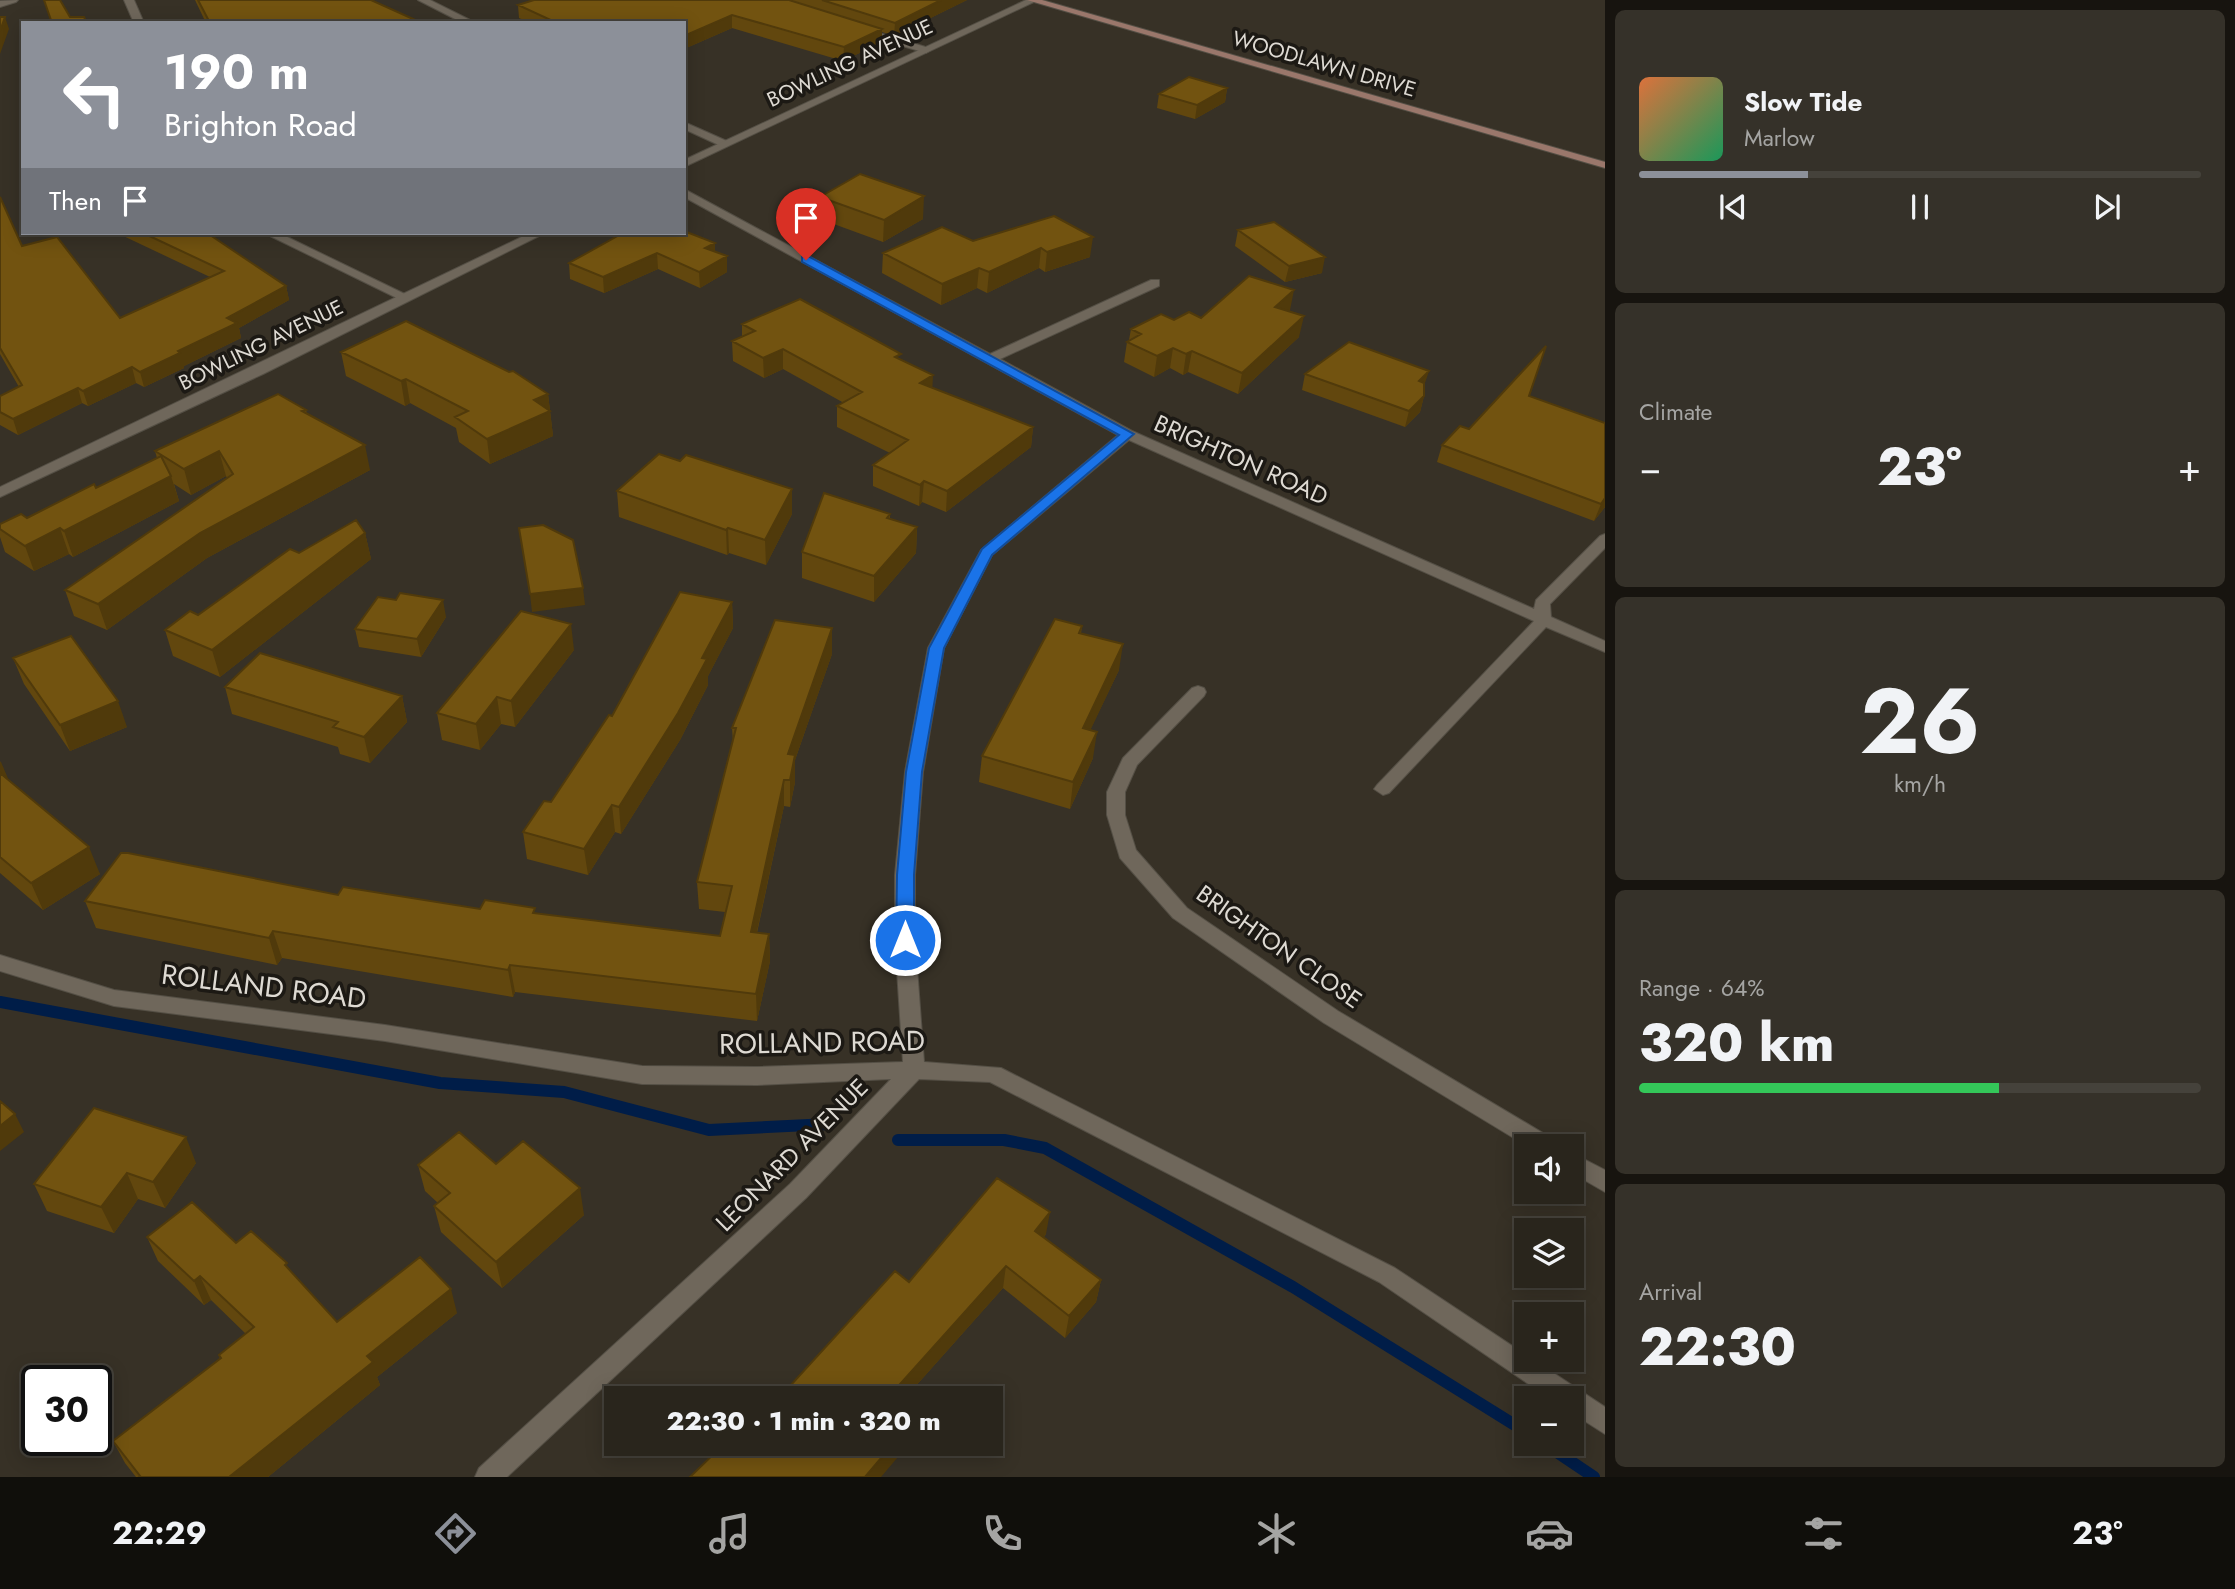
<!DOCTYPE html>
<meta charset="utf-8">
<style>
:root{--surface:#29251c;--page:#353129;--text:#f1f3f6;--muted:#a5a5a3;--line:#45423b;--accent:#8c9099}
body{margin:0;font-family:Jost,sans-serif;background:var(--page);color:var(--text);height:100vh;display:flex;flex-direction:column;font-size:26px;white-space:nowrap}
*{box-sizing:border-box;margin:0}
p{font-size:23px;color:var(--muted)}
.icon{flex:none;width:38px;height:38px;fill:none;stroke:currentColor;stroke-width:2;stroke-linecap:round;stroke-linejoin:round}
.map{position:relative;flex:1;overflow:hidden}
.panel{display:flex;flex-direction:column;gap:10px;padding:10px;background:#17140f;width:630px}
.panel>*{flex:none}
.banner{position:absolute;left:21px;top:21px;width:665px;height:214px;border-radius:0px;box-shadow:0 4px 18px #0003,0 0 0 2px var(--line);background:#8c9099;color:#fff;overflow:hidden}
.fabs{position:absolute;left:1514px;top:1134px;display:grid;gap:14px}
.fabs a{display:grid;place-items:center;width:70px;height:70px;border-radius:0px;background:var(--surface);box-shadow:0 4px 18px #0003,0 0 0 2px var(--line);font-size:35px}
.speed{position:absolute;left:21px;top:1365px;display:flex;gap:14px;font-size:35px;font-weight:700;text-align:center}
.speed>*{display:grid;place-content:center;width:91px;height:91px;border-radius:50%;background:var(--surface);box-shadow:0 4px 18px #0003,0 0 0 2px var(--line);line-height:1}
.speed .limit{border:4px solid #111;border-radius:10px;background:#fff;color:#111}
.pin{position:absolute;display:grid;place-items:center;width:60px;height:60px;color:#fff;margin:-72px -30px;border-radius:50% 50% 50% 0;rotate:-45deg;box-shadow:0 0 7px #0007}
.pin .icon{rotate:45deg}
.me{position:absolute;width:77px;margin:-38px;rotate:0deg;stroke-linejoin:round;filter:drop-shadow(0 0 5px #0008)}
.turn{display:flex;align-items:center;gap:24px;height:147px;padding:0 28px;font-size:32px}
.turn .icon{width:91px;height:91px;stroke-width:2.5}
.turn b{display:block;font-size:49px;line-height:60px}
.then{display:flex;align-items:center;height:66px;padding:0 28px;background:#0003;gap:14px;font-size:26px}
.big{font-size:52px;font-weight:800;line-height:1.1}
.panel .tile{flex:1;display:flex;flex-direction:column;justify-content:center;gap:10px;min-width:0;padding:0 24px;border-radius:10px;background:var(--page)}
.panel .dial{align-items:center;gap:0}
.dial b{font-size:91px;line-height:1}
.song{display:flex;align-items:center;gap:21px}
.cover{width:84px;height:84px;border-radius:10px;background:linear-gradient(135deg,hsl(20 70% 55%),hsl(150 70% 35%))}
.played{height:7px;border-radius:4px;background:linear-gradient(90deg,var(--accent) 30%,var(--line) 30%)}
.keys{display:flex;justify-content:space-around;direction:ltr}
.heat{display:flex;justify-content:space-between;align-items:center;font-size:38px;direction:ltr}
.charge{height:10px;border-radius:5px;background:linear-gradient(90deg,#34c759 64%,var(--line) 0)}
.trip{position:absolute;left:604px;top:1386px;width:399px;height:70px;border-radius:0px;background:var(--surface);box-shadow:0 4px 18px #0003,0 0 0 2px var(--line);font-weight:800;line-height:70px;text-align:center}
.dock{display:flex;height:112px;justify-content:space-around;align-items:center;background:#100f0b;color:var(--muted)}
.dock .icon{width:49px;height:49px}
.dock .selected{color:var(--accent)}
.dock b{font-size:32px;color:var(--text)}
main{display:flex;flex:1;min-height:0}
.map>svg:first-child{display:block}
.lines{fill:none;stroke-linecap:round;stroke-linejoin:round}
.stream{stroke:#001d48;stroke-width:12}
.minor-casing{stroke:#544f45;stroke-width:2}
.tertiary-casing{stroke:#544f45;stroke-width:2}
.secondary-casing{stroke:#544f45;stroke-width:2}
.minor{fill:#6f675b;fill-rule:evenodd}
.tertiary{fill:#6f675b;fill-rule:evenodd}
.secondary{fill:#9a776b;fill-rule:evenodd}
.wall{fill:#62470e}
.shaded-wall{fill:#503a0b}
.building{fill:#725310;stroke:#503a0b;stroke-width:2}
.route{fill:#1a73e8;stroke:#114b97;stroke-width:2}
.labels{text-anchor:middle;stroke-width:7;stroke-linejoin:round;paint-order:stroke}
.far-street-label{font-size:21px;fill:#dedad3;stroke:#1c1914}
.street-label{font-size:24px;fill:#dedad3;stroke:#1c1914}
.near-street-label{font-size:28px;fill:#dedad3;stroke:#1c1914}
</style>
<main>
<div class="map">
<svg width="1605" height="1477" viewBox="0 0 1605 1477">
<rect width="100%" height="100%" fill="#373126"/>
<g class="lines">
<path class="stream" d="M0,1002L440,1083L564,1092L709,1130L829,1124
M898,1140H1004L1045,1148L1293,1287L1526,1432
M1545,1444L1594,1477"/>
<g class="minor-casing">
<path id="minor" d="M18,0L16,2L0,7V1Z
M124,0H134L144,23H134Z
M418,0H430L476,23H463Z
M859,27L929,48L931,50L926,53L856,32V28Z
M684,122L729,142L730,144L721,146L684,129Z
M684,189L990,354L1151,280H1159V286L1000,359L1132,431L1534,609L1536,600L1600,536L1605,534V548L1550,604L1551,617L1605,641V652L1546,627L1389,793L1383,795L1374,789L1377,785L1534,621L1129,440L992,555L944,648L923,772L915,875V940L924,1062L1001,1068L1395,1268L1526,1355V1360H1534L1605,1407V1434L1572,1413V1398H1549L1379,1282L990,1082L919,1079L806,1198L507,1477H475L479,1468L790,1184L891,1079L757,1085L642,1084L385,1041L114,1006L0,971V955L114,990L385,1025L642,1066L757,1067L903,1062L895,940V875L905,772L928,648L981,550L1118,435L684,197Z
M264,233H279L413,298L403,301Z
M1198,686L1204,688L1206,692L1204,696L1137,765L1125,792V815L1136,850L1187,908L1338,1011L1553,1139L1556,1146H1527L1324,1023L1173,918L1120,858L1107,815V792L1123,758L1192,688Z
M1572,1153L1605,1170V1192L1572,1173Z"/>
</g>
<g class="tertiary-casing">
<path id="tertiary" d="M1026,0H1038L684,167V160Z
M530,233H545L263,374L0,497V487Z"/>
</g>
<g class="secondary-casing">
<path id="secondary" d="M1027,0H1042L1605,162V168Z"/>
</g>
<use href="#minor" class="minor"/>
<use href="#tertiary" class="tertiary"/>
<use href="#secondary" class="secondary"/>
</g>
<path class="wall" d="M195,0H371L422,23H206Z
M534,0H967L894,36L882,32V42L843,61L732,28L684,49V23H530L519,18L518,5Z
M1227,88L1225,102L1195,119L1157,108L1159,94Z
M0,197L22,246L120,318L210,277L117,233H207L286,286L289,300L239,328L241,338L184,366V368L144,387L136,383L88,406L82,403L18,435L0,425V396L19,387L0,354Z
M820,197L923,219L883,242L820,219Z
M1054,216L1090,257L1045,272L1039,268L987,293L977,288L941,305L882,273L883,253L973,241Z
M1238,230L1322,273L1285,282L1235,246Z
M623,233L715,252L727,256V272L700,288L658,269L604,293L570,279L569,263Z
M1290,310L1289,311L1299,337L1238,394L1188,372L1183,375L1170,368L1154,377L1124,362L1127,342L1129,340L1131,329L1174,320Z
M742,324L901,360L933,388L1033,427L1031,447L946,512L922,502L919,506L873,486V465L890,453L837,427V406L844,403L783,369L764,378L733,361L732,341L742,336Z
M341,352L548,394L553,436L490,464L459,442L456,428L410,403L405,406L346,376Z
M1305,374L1424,387V396L1420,412L1405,427L1302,390Z
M1529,396L1605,507L1594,521L1437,462L1442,445Z
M306,410L307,414L370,470L207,558L107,630L74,616L65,590L227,478L226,476L191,495L174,484L179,501L73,557L69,554L34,571L5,552L0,537V524L27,518L96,488L157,458L155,451Z
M617,491L792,514L766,565L729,553L727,555L619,517Z
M890,514V519L917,527L916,553L874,602L802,578V552Z
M365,533L371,559L220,677L173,656L165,630L198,615L299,553Z
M732,602L733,628L708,676V685L680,740L621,834L615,832L588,875L527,859L523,832L551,802L612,716Z
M446,617L421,657L359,647L355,629Z
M1082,626L1081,633L1119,670L1090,730L1093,758L1070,809L979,782L982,756Z
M574,650L515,727L501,724L480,750L442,740L437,713Z
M832,654L795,760V782L790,807L784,806L757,933L769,934L770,961L757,1021L515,992L513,997L282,958L277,965L96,928L85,901L338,895L536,914L720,936L725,912L699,909L697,882L733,742L732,728Z
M13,658L127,727L70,751L24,684Z
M225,687L402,696L407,722L370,763L340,754L338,747L232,714Z
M0,761L8,780L100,874L43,910L0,873Z
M196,1163L165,1208L138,1199L114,1233L47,1211L34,1184Z
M496,1164L584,1215L502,1288L441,1232L434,1206L438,1203L425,1191L418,1165Z
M1046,1234L1044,1237L1101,1280L1096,1302L1065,1338L1003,1288L905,1398H779L909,1282Z
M147,1237L236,1243L290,1270L337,1322L457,1313L377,1377L380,1385L268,1477H136L125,1463L113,1441L220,1359L219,1355L246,1334L211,1300L204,1305L158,1261Z"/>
<path class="shaded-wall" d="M941,0H967L894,36L895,23Z
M732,15V28L684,49V36Z
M5,17L9,29L0,54V31Z
M882,29V42L843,61L844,47Z
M1227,88L1225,102L1195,119L1197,105Z
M924,196L923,219L883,242L884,220Z
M1093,237L1090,257L1045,272L1047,252Z
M715,243V258L705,248Z
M1041,248L1039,268L987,293L989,272Z
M657,253L658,269L604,293L603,277Z
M727,256V272L700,288L699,272Z
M1325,257L1322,273L1285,282L1289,266Z
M979,268L977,288L941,305L942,284Z
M286,286L289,300L239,328L241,338L184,366V368L144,387L140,372L178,351L227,318Z
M1294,290L1290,310L1271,327L1275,307Z
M1304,316L1299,337L1238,394L1242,373Z
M1173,348L1170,368L1154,377L1157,356Z
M783,349V369L764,378L763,358Z
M1192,351L1188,372L1183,375L1186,354Z
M132,367L136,383L88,406L83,391Z
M1429,371L1424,386L1419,381Z
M933,375L932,395L920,383Z
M406,379L410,403L405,406L401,381Z
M78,388L82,403L18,435L13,419Z
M548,394L553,436L490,464L487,439L534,400Z
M1424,396L1420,412L1405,427L1409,411Z
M1033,427L1031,447L946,512L947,491Z
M365,445L370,470L207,558L107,630L98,604L200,533Z
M219,451L226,476L191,495L184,469Z
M171,476L179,501L73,557L64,531Z
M924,481L922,502L919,506L920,485Z
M792,489V514L766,565L765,540Z
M1605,498V507L1594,521L1601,504Z
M917,527L916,553L874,602V576Z
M60,528L69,554L34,571L25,546Z
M728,528L729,553L727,555L726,530Z
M365,533L371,559L220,677L212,650Z
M583,588L585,605L532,612L530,594Z
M443,600L446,617L421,657L417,639Z
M732,602L733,628L708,676V685L680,740L621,834L619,807Z
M571,624L574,650L515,727L511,701Z
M832,628V654L795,760V782L790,807V780L792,769L788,781V754Z
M1123,644L1119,670L1079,754L1083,728Z
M402,696L407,722L370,763L364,737Z
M497,697L501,724L480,750L476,724Z
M118,701L127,727L70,751L60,725Z
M1097,732L1093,758L1070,809L1073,782Z
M0,762H1L12,788L0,786Z
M784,780V806L751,959V932Z
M612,805L615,832L588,875L584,849Z
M89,847L100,874L43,910L31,883Z
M273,931L282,958L277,965L269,938Z
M769,934L770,961L757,1021L756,994Z
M510,965L515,992L513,997L508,970Z
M15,1114L24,1132L0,1151V1126Z
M186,1137L196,1163L165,1208L153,1182Z
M127,1173L138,1199L114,1233L101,1207Z
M580,1188L584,1215L502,1288L496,1262Z
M1050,1212L1046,1234L1031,1253L1035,1231Z
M1006,1266L1003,1288L905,1398H892L893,1392Z
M200,1276L211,1300L204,1305L194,1281Z
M1101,1280L1096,1302L1065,1338L1069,1316Z
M451,1289L457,1313L377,1377L380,1385L268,1477H229L367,1356Z
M893,1444H909L881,1477H865Z"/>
<path class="building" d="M44,0H60L70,17H84L87,23H52Z
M198,0H371L422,23H210Z
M534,0H789L882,29L844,47L732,15L684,36V23H557L518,5Z
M822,0H941L895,23Z
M0,17H5L0,31Z
M1189,77L1227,88L1197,105L1159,94Z
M860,174L924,196L884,220L820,197Z
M0,197L22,246L57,237L120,318L224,271L143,233H207L286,286L227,318L237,323L178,351L180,353L140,372L132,367L83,391L78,388L13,419L0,412V396L22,385L0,348Z
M1054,216L1093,237L1047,252L1041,248L989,272L979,268L942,284L883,253L942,227L973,241Z
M1274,222L1325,257L1289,266L1238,230Z
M684,231L715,243L705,248L727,256L699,272L657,253L603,277L569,263L623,233H684Z
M1249,276L1294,290L1275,307L1304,316L1242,373L1192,351L1186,354L1173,348L1157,356L1127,342L1141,334L1131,329L1161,314L1174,320L1189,312L1201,318Z
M800,299L901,354L895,357L933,375L920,383L1033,427L947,491L924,481L920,485L873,465L908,440L837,406L862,392L783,349L763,358L732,341L755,331L742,324Z
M406,321L509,372L513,371L548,394L534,400L550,411L487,439L455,417L468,411L406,379L401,381L341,352Z
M1349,342L1429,371L1419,381L1424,383V396L1409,411L1305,374Z
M1546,346L1529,396L1605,423V498L1601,504L1442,445L1460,426L1469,429Z
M278,394L306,410L302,411L365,445L200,533L98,604L65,590L233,474L219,451L184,469L155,451Z
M659,454L680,461L686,455L792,489L765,540L728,528L726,530L617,491Z
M161,456L171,476L64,531L60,528L25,546L0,529V524L21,514L27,518L94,484L96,488Z
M824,493L890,514L887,518L917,527L874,576L802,552Z
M356,520L365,533L212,650L165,630L190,611L198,615L290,549L299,553Z
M543,525L573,540L583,588L530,594L519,528Z
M680,592L732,602L702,658L707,659L678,713L619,807L612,805L584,849L523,832L544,801L551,802L609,715L612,716Z
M400,593L443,600L417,639L355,629L378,597L396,600Z
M521,611L571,624L511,701L497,697L476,724L437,713Z
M1055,619L1082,626L1079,633L1123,644L1083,728L1097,732L1073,782L982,756Z
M775,620L832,628L788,754L795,755L790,780H784L751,932L769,934L756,994L510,965L508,970L273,931L269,938L85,901L121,853H128L338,895L343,887L480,909L485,900L535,908L533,913L720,936L732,886L697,882L736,728H732Z
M71,636L118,701L60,725L13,658Z
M260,653L402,696L364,737L333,727L338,722L225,687Z
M0,773L89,847L31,883L0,857Z
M0,1101L15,1114L0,1126Z
M94,1108L186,1137L153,1182L127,1173L101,1207L34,1184Z
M459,1132L496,1164L523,1141L580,1188L496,1262L434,1206L450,1193L418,1165Z
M997,1178L1050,1212L1035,1231L1101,1280L1069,1316L1006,1266L893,1392L900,1398H779L895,1271L909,1282Z
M192,1202L236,1243L251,1231L287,1263L285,1265L337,1322L420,1257L451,1289L367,1356L373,1362L229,1477H139L140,1476L113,1441L221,1358L219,1355L254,1327L200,1276L194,1281L147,1237Z
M724,1444H893L865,1477H690Z"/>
<path class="route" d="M802,257H810L1134,434L992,555L944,648L922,772L914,875V940L905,947L896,940L897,875L906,772L929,648L982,549L1119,435L802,262Z"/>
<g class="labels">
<g class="far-street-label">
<text transform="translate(850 63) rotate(-25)" y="7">BOWLING AVENUE</text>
<text transform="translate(1324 64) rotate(16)" y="7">WOODLAWN DRIVE</text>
<text transform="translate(261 345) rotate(-26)" y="7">BOWLING AVENUE</text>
</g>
<g class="street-label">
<text transform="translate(1241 460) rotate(24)" y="8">BRIGHTON ROAD</text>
<text transform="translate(1279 947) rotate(35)" y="8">BRIGHTON CLOSE</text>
<text transform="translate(792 1155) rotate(-45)" y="8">LEONARD AVENUE</text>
</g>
<g class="near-street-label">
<text transform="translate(264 986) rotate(7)" y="10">ROLLAND ROAD</text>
<text transform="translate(822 1042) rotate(-1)" y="10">ROLLAND ROAD</text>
</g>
</g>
</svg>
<div class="fabs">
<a><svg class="icon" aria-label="sound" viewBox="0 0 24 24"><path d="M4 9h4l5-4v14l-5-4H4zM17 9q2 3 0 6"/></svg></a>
<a><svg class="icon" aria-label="layers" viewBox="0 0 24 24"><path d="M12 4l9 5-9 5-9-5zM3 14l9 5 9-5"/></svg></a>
<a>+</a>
<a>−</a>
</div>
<div class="speed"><div class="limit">30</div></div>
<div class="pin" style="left:806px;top:260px;background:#d93025"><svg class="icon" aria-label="arrive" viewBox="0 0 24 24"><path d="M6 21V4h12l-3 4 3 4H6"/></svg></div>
<svg class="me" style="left:905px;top:940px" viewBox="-20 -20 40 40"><circle r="17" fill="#1a73e8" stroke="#fff" stroke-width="3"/><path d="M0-11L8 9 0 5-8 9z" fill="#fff"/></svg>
<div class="trip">22:30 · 1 min · 320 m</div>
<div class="banner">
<div class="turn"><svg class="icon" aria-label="left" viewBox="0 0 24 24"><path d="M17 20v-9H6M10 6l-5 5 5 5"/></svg><div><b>190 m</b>Brighton Road</div></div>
<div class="then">Then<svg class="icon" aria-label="arrive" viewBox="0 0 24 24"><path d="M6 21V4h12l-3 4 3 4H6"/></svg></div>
</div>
</div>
<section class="panel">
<div class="tile">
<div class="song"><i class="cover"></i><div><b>Slow Tide</b><p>Marlow</p></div></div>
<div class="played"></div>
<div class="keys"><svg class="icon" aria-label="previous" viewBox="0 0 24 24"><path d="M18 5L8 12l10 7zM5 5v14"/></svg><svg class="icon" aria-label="pause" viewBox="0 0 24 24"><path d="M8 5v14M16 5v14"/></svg><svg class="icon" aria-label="next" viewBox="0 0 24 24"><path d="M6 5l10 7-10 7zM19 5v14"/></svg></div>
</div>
<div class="tile"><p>Climate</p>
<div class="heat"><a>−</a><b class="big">23°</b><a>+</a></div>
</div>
<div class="tile dial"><b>26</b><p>km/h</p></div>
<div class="tile"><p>Range · 64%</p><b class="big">320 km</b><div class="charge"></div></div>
<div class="tile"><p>Arrival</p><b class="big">22:30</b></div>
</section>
</main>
<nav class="dock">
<b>22:29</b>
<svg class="icon selected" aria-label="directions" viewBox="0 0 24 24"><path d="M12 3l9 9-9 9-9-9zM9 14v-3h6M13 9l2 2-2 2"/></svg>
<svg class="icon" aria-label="music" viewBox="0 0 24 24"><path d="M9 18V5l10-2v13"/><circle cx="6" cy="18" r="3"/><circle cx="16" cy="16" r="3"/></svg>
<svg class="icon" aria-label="phone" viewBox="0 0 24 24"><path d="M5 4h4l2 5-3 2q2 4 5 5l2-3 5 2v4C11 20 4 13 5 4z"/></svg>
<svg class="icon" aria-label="climate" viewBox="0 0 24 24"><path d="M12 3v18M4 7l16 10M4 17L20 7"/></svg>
<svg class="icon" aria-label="car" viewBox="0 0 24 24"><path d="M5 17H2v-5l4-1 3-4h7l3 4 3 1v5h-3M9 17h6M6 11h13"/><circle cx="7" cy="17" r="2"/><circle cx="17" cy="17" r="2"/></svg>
<svg class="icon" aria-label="filters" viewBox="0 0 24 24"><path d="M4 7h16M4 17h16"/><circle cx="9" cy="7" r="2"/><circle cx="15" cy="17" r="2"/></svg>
<b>23°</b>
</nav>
